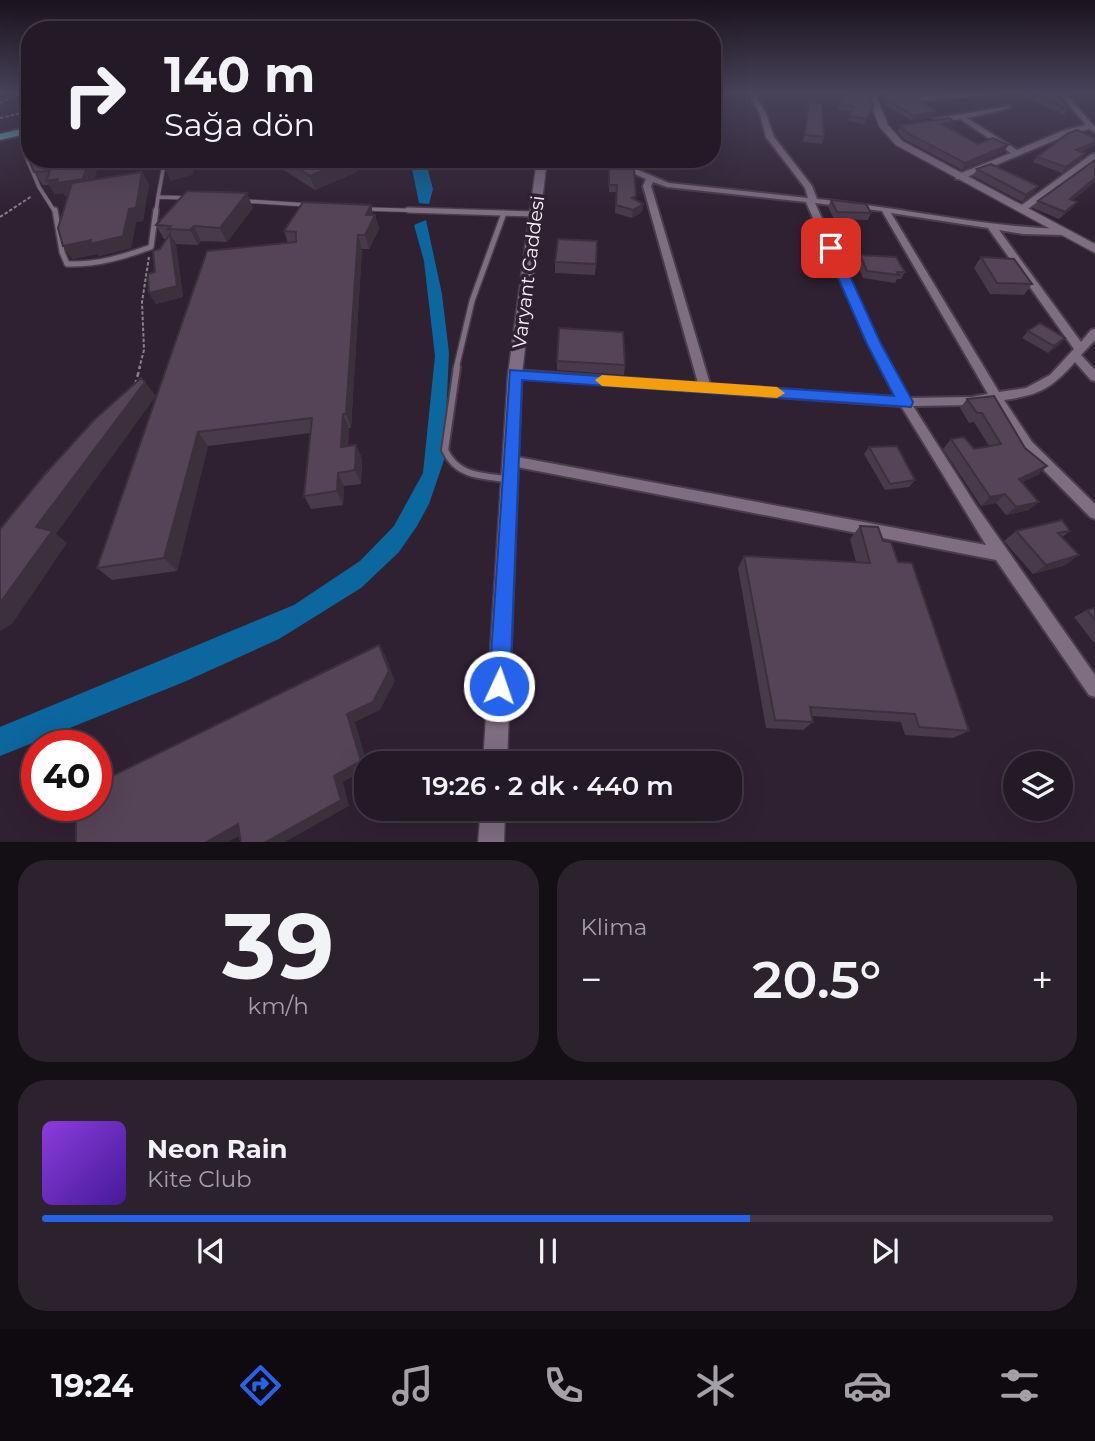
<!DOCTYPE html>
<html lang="tr">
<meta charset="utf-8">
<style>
:root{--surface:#241926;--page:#2c222e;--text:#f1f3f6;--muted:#a3a0a7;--line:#413843;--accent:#2563eb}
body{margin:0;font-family:Montserrat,sans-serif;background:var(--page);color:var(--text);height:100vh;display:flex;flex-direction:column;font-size:26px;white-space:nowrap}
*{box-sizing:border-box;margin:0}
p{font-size:23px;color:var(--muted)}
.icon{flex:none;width:38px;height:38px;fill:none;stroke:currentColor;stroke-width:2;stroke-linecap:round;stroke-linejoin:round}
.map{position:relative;height:842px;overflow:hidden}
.details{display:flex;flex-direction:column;gap:18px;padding:18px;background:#140e15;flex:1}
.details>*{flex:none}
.banner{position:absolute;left:21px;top:21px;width:700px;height:147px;border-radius:28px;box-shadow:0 7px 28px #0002,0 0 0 2px var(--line);background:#241926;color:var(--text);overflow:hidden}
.controls{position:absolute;left:1003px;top:751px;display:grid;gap:14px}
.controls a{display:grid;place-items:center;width:70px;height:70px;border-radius:50%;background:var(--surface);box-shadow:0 7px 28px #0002,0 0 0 2px var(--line);font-size:35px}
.speed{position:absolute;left:21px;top:730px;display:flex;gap:14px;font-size:35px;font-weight:700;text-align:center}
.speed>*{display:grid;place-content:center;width:91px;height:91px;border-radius:50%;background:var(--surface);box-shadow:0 7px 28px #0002,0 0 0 2px var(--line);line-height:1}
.speed .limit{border:10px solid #d22;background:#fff;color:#111}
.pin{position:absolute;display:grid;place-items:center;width:60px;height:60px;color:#fff;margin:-30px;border-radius:14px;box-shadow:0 4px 10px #0006}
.me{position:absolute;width:77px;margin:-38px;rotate:3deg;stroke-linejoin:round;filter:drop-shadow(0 0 5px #0008)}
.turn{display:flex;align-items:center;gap:24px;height:147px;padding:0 28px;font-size:32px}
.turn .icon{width:91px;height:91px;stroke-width:2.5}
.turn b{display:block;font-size:49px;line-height:60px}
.big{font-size:52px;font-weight:600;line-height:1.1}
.details .tile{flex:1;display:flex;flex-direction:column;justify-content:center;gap:10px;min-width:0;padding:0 24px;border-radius:28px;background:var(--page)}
.details .dial{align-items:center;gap:0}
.dial b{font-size:91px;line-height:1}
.song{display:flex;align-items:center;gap:21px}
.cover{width:84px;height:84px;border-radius:10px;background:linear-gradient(135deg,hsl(270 70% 55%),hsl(260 70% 35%))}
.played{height:7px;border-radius:4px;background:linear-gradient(90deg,var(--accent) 70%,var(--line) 70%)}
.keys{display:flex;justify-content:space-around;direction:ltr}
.heat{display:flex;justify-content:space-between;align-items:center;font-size:38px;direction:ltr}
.details .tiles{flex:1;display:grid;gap:18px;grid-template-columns:1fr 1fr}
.tile:last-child{grid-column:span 2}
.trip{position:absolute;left:354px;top:751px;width:388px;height:70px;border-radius:28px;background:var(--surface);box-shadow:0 7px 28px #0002,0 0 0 2px var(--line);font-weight:600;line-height:70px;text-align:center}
.tab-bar{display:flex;height:112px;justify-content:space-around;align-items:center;background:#0e0a0f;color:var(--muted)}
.tab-bar .icon{width:49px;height:49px}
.tab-bar .selected{color:var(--accent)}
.tab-bar b{font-size:32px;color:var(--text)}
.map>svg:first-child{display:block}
.water{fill:#0b679e}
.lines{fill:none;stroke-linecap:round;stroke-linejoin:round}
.service-far2-casing{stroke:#493d4c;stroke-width:5}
.service-far1-casing{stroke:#493d4c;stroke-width:8}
.service-casing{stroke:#493d4c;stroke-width:10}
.minor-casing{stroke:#493d4c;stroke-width:4}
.tertiary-casing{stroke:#493d4c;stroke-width:3}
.trunk-casing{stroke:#493d4c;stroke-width:4}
.path-far1{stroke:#8b7e8d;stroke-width:2;stroke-dasharray:3.5 2;stroke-linecap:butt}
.path{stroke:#8b7e8d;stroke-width:2.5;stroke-dasharray:5 3.5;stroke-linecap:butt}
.service-far2{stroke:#7f6d82;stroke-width:3.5}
.service-far1{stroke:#7f6d82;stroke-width:5}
.service{stroke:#7f6d82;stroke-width:6}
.minor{fill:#7f6d82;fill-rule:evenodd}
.tertiary{fill:#7f6d82;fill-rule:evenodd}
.trunk{fill:#5eb0b9;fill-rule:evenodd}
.wall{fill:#493a4b}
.shaded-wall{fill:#3c303d}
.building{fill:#554457;stroke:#3c303d;stroke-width:2}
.route{fill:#2563eb;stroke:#184099;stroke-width:2}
.slow{fill:#f59e0b}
.labels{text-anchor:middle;stroke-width:7;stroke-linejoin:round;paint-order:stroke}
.street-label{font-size:19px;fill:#faf0fb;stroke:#302132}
</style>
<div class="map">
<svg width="1095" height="843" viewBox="0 0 1095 843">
<rect width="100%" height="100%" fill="#302132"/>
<path class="water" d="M410,159H425L433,189L429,204L419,203Z
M426,220L442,294L449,353L444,460L429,504L417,526L399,552L361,588L279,639L184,682L0,756V727L294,605L360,561L394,526L423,473L435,356L424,261L414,225Z"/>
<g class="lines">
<g class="service-far2-casing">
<path id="service-far2" d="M30,147L23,149L39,187L55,212
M165,159L158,197L189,198
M245,201L308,205
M364,209L467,212
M156,212L158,197"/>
</g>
<g class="service-far1-casing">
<path id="service-far1" d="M55,210L62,252L67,264C97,265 123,257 151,247L156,210
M408,210L535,214
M456,369L472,301L504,213"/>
</g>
<g class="service-casing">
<path id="service" d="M457,367L445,450C456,476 482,476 507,479"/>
</g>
<g class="minor-casing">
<path id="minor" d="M748,92H754L766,114L774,137L812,186L817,199C899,207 981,227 1064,229L1068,232L1064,235L1023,234L999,230L1081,342L1091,330L1095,329V340L1081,355L1095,370V381L1091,380L1075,362C1051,389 1039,395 1004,400L1032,442L1095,504V519L1090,517L1024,450L992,402L972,405L913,406L977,507L1095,675V697L1089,695L996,560L507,465L506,461L507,457L512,456L986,545L901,406L515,378L509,374L515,370L698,383L643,186L646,179L601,159H612L669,183L808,198L805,188L766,137L760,114ZM653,182L667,187L806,202L861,327L896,397L710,384L651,186ZM815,203L882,211L988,394L972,397L908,398L871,327ZM891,213L988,228L1074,349L1050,375L1026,388L999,392Z
M977,92H1002L999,94L915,101L912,99L915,97Z
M1058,92H1064L1095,127V133L1089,129L1070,134L962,179H956V175L1011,153L960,119L936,123H933V119L1010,106V108L967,118L1017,150L1065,130L1086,125Z
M1092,154H1095V160L1025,211H1019V207Z"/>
</g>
<g class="tertiary-casing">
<path id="tertiary" d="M867,92H875L888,125L902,141L1095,244V253L896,145L879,126Z
M537,159H547L522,374L507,763H483L508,374Z
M481,808H505L504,843H478Z"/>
</g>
<g class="trunk-casing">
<path id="trunk" d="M30,127V133L0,140V134Z"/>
</g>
<path class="path-far1" d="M0,103L24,92
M0,118L30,111
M0,217L32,196
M139,369L144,350L142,302L149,257"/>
<path class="path" d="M135,385L140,367"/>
<use href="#service-far2" class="service-far2"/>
<use href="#service-far1" class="service-far1"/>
<use href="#service" class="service"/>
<use href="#minor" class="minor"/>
<use href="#tertiary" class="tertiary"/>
<use href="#trunk" class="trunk"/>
</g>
<path class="wall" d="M840,92H868L873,106L864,124L848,121L852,112L837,109L843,95Z
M878,92H913V96L934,117L912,121L885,105Z
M1015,92H1054L1069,107L1064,115Z
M809,102L824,137L822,144L803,142L807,109Z
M900,125L952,128L950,129L978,144L1008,145L1004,152L962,170L904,139L898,132Z
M1081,152L1085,153L1081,159L1062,173L1033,162L1037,157Z
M31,159H146L98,166L94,179L142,172L149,184L143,221L136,222L131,248L99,256L97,254L72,259L63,246L68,196H65L63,193L55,194L49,185H43L34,172Z
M271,159H354L357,172L315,190L273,163Z
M609,169L636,200L643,204L642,212L632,218L615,213L616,192H609Z
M977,169L1038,186L1034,193L1022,202L973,176Z
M1092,183L1072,200L1071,209L1059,219L1033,208L1038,201Z
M831,200L871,213L868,220L834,219L828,207Z
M371,205L373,215H375L379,229L369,249H362L351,428H349L348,446L356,445L362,459L361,484L344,486L343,505L311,509L304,496L310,433L208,446L177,571L112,580L97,568L288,243L284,231Z
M253,208L227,242L201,241L198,245L176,244L174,240H173L176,245L183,297L156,304L149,293L160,249L167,239H164L156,225Z
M860,255L905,272L901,279H897L895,283L863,278L856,263Z
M981,257L1032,284L1024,295L990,294L974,268Z
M555,262L596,264L595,275L555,273Z
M1028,331L1065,338L1059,345L1048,353L1022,338Z
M557,361L625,365L624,375L557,370Z
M967,399L1047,466L1038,475L1021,482L1029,510L1006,515L996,503L981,506L943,449L951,439L974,449L989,446L974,422L969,423L960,408Z
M869,447L915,480L909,487L885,490L864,454Z
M860,526L883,541L898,562L969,731L953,738L905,735L901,722L812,716L813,722L803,730L766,728L738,568L744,556L856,562L850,539Z
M1016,531H1070L1062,537L1066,565L1033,574L1004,541Z
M1095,608V644L1074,617L1087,610Z"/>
<path class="shaded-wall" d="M936,111L934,117L912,121L914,116Z
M955,122L952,128L938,131L942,124Z
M1095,142V146L1072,156L1076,150Z
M1008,145L1004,152L962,170L965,163Z
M1085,153L1081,159L1062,173L1066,167Z
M89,159H146L98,166L91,192L65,196L63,193L55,194L46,181L58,179Z
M189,159H197L199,162L192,175L171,181L166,171Z
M350,159H354L357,172L315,190L310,176Z
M142,172L149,184L143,221L136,222L131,248L99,256L97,254L72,259L63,246L91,240L129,209Z
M1095,178V182L1065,207L1070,199Z
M1038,186L1034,193L1022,202L1026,195Z
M247,193L253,208L227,242L220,228Z
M1077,202L1071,209L1059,219L1065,212Z
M643,204L642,212L632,218L633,210Z
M371,205L374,218L375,215L379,229L369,249L365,235L366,215Z
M194,226L201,241L198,245L190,230Z
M170,234L176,245L183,297L156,304L149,293Z
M358,235L362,249L351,428L346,414Z
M1065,338L1059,345L1048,353L1054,346Z
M145,382L156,396L56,534L67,543L12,624L0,631V603L36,527Z
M343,414L349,428L347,461L341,447Z
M198,432L208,446L177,571L164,558Z
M356,445L362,459L361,484L355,470Z
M1047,466L1038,475L1009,488L1019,479Z
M338,473L344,486L343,505L337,491Z
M1005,494L996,503L981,506L990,497Z
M1039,502L1029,510L1006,515L1016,507Z
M1079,555L1066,565L1033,574L1046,565Z
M379,645L385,655L395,681L380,710L355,722L367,763H366V769L343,782L349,806L283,843H264L334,776L347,714Z
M238,824L252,829L226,843H205Z"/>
<path class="building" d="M844,92H868L873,106L867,119L850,116L854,107L839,104Z
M882,92H913V96L936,111L914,116L887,100Z
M1031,92H1054L1069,107L1068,109Z
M809,102L822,104L824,137L805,135Z
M949,118L955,122L942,124L978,144L993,138L1008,145L965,163L907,133L900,125Z
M1077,130L1095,138V142L1076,150L1085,153L1066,167L1037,157L1067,134Z
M31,159H89L83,179L57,183L58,179L46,181L50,171L34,172L30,163Z
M170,159H191L188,166L166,171Z
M284,159H350L310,176Z
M1095,160V178L1070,199L1077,202L1065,212L1038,201Z
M991,164L1038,186L1026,195L977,169Z
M609,169H634L636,196L632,198L643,204L633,210L616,205L617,185H609Z
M142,172L136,208L129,209L123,236L90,244L91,240L63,246L58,228L72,183Z
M187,191L247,193L220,228L194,226L190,230L168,229L171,226L156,225Z
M831,200L866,204L871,213L837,212Z
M303,202L371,205L366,215H375L365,235H358L346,414H343L341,447L356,445L355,470L338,473L337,491L304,496L312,418L198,432L164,558L97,568L207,251L296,242V232L284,231Z
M170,234L177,286L149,293L148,274L155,272L153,251L160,249Z
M558,239L597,241L596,264L555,262Z
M860,255L896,257L905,272H897L899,275L867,271Z
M981,257L1014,259L1032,284L997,283Z
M1040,323L1065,338L1054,346L1028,331Z
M559,328L623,332L625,365L557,361Z
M141,378L145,382L36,527L52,531L0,603V529L45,474L94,420Z
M994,396L1025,448L1047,466L1019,479L1039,502L1016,507L1005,494L990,497L951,439L964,437L974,449L1001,444L982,413H977L967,399Z
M897,446L915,480L890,484L869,447Z
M1062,520L1070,531L1058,533L1079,555L1046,565L1016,531Z
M860,526L878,527L883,541L891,542L898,562L912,563L969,731L919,727L915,714L810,707L813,722L775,720L744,556L870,563Z
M1095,608V620L1087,610Z
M379,645L389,671L373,702L347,714L361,761L334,776L341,800L264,843H241L238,824L205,843H76V805H96V784Z"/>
<linearGradient id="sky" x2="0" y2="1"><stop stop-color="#1a121c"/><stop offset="0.44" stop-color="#48435a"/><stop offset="1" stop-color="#48435a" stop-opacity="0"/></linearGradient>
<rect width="1095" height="210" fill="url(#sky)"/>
<path class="route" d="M831,244L837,248L881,344L913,402L911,407L522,380L510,686L507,693L499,697L492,693L489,686L510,370L894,396L867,344L825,248Z"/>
<path class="slow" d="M602,375L777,387L785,393L777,398L602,386L595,380Z"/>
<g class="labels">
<g class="street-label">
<text transform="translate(528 272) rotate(-83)" y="7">Varyant Caddesi</text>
</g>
</g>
</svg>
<div class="controls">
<a><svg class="icon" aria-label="layers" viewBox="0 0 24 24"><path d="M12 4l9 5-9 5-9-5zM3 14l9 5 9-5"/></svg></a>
</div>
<div class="speed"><div class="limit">40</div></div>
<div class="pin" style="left:831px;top:248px;background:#d93025"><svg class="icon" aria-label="arrive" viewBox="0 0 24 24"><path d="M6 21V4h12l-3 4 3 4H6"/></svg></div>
<svg class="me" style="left:499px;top:686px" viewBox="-20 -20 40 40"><circle r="17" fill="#2563eb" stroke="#fff" stroke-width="3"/><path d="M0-11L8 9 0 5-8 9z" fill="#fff"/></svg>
<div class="trip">19:26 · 2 dk · 440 m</div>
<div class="banner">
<div class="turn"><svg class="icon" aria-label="right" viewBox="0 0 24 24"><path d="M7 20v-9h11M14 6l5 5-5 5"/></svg><div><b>140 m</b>Sağa dön</div></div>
</div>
</div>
<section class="details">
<div class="tiles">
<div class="tile dial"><b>39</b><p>km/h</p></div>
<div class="tile"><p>Klima</p>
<div class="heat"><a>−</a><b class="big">20.5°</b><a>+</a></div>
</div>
<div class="tile">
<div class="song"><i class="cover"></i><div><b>Neon Rain</b><p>Kite Club</p></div></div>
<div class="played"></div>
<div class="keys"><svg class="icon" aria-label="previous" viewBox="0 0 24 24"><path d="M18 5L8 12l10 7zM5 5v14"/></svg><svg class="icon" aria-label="pause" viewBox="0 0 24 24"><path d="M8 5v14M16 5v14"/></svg><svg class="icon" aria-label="next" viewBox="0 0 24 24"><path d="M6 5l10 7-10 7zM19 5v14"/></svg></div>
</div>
</div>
</section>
<nav class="tab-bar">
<b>19:24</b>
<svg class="icon selected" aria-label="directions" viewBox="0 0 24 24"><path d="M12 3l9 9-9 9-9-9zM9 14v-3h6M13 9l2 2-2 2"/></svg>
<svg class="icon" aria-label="music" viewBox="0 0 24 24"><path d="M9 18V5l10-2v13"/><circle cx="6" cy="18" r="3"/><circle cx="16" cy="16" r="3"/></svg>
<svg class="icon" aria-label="phone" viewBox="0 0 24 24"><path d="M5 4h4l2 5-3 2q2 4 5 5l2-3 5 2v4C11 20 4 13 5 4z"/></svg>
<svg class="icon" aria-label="climate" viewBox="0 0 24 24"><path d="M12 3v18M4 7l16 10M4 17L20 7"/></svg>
<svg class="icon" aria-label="car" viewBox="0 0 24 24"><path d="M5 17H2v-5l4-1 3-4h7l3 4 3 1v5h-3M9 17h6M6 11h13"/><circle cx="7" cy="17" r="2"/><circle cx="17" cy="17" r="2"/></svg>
<svg class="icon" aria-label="filters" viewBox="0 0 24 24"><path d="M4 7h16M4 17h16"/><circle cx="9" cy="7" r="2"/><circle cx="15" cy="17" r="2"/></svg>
</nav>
